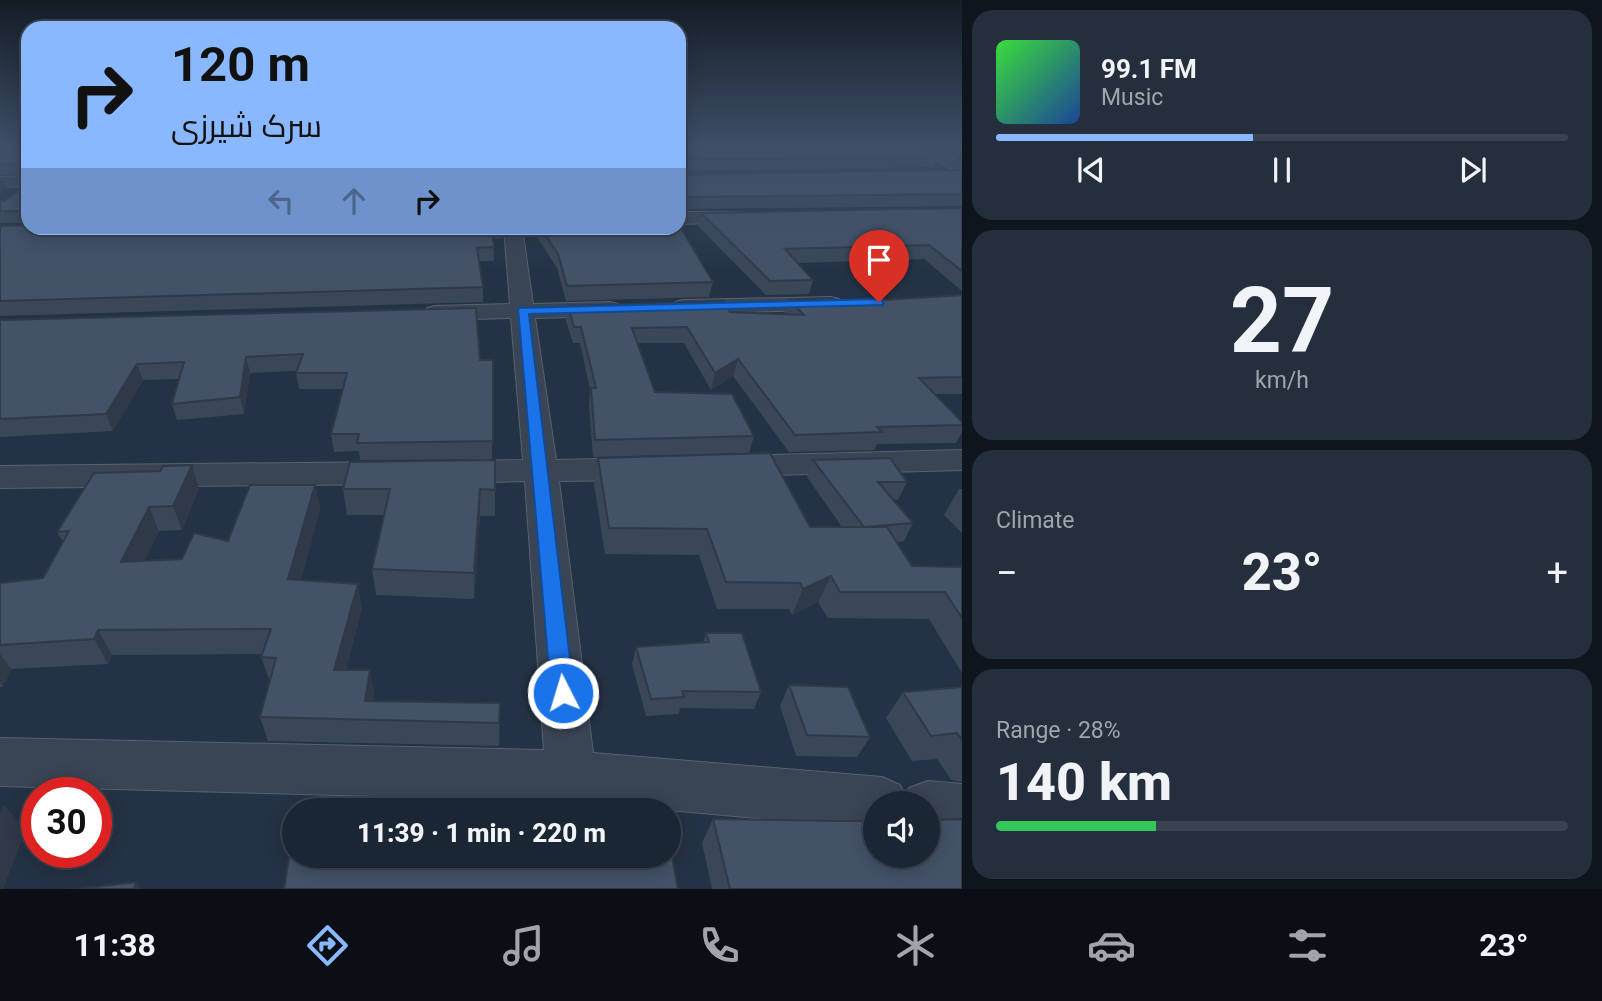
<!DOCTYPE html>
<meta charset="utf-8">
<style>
:root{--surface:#1b2634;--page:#242e3c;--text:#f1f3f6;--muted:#a0a5ac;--line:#39434f;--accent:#8ab8ff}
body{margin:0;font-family:Roboto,Cairo,sans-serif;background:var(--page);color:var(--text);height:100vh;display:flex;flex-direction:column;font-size:26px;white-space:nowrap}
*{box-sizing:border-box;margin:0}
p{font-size:23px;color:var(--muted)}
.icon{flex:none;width:38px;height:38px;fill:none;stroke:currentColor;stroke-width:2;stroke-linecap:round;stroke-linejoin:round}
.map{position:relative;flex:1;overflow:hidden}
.details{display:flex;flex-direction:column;gap:10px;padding:10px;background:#0f151d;width:640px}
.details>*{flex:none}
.top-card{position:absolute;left:21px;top:21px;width:665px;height:214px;border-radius:21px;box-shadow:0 4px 18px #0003,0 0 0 2px var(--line);background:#8ab8ff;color:#111;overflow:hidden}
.controls{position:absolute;left:863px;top:791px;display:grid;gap:14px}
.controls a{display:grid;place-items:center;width:77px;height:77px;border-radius:50%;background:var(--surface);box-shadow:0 4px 18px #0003,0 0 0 2px var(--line);font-size:35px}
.speed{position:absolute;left:21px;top:777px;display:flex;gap:14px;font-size:35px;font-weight:700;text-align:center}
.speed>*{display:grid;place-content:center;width:91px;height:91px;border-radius:50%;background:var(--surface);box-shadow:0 4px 18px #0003,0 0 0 2px var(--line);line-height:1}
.speed .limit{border:10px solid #d22;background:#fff;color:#111}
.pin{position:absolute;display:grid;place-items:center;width:60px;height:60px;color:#fff;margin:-72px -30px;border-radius:50% 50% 50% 0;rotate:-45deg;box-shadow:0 0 7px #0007}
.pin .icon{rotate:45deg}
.me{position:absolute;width:77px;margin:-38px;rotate:355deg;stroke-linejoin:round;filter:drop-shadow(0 0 5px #0008)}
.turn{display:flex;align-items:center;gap:24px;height:147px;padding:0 35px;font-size:32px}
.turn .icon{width:91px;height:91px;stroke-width:2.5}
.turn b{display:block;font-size:49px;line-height:60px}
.lanes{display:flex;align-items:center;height:66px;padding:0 35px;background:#0003;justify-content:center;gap:35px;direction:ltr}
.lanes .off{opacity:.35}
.big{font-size:52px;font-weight:800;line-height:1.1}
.details .card{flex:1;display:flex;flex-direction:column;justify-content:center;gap:10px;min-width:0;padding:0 24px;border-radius:21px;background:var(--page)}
.details .dial{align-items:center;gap:0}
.dial b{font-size:91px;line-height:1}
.song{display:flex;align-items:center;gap:21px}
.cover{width:84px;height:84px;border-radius:10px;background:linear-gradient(135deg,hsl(120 70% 55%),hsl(220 70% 35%))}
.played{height:7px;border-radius:4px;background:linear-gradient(90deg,var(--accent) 45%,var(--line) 45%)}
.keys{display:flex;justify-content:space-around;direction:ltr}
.heat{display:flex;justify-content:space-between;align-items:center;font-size:38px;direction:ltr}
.charge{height:10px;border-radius:5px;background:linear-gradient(90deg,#34c759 28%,var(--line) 0)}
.trip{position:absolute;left:282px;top:798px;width:399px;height:70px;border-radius:35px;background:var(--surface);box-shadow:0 4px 18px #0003,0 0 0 2px var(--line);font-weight:800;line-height:70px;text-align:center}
.tabs{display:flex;height:112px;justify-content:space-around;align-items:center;background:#0b0f15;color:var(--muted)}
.tabs .icon{width:49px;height:49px}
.tabs .active{color:var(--accent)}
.tabs b{font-size:32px;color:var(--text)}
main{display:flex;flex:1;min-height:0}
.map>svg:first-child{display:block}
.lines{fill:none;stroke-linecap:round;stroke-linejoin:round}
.street-casing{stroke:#586271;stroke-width:2}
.street{fill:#394454;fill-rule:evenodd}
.wall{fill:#3a4759}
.shaded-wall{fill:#2f3948}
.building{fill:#435267;stroke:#2f3948;stroke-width:2}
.route{fill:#1a73e8;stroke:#114b97;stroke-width:2}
</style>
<main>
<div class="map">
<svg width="962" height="889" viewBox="0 0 962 889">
<rect width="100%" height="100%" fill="#243245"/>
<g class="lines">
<g class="street-casing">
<path id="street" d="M917,146H933L962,164V176Z
M28,176V186L0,187V177Z
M679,212H743L752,217L743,222L679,224Z
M504,228H522L533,304L610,302L618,304L622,309L618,314L610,316L535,318L556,460L638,458L650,462L654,469L650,476L638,480L559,481L593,753L882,777L900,785L906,797L909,788L928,781L962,784V836L928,833V803H875V829L571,801L0,786V738L544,750L525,481L452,483L440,480L435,472L440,464L452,461L523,460L511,318L435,320L427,318L423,313L427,308L435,306L510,304Z
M831,297L839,299L843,304L839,309L683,314L675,312L671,307L675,302L683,300Z
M962,450V470L735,476L723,473L719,466L723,459L735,456Z
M390,462L402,465L407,473L402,481L390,484L0,488V466Z"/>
</g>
<use href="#street" class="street"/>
</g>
<path class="wall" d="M0,146H28V223H0V201H4L25,186V174L0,175Z
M679,146L937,156L933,167L679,171Z
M962,170V206L682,209L679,206V173L681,175Z
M962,208V291L924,259L798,263L813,280L809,294L766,295L698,226L701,213Z
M0,226L376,230V228H502V238L493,239L494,261H479L483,287V302L0,316Z
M523,228H679L713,282L709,297L566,301L557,268L537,237H526Z
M962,295V394H934L962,422V432L956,443L877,444L874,450L789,452L733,376L711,390L684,343H638L655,392L754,436L749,453L593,457L589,405L590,389L580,343H573L566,321L568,306L784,314L789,300L837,303Z
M0,320L480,360H493L492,459L360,460L359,451L334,452L331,434L343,389H299L296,373L297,371L250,373L244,414L177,420L172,404L179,379L143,380L113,431L0,437Z
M598,458L810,527H842L807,477L813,460L907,482L898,500L893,499L913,523L904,541L897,542L912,566L962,567V673L929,619L828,618L818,602L792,615L789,609H717L699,555L605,554L594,484Z
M192,465L199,489L182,530L159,531L144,561L182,559L228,541L315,485L320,509L301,580L362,608L346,670H370L374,694L373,701L500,703L499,746L268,741L260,717L270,681L261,657L262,654L112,655L108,664L11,669L3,687H0V583L43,578L63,542L57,532L160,471Z
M343,489L495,490V516H480L474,599L376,595L372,569L384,515H347Z
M959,489H962V533L944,515Z
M706,633L761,692L754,709L680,708L679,714L646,716L632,664L636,647L703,643Z
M789,685L870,737L857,757L796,756L780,706Z
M962,687V782L951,780L937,759L912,761L886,718L903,692Z
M713,819L839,821L962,889H712L702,843Z"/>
<path class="shaded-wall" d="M2,178L7,189L0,193V179Z
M246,357L250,373L244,414L240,397Z
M738,359L733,376L711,390L715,373Z
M137,364L143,380L113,431L106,414Z
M192,465L199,489L182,530L173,506Z
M315,485L320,509L295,604L288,579Z
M480,489V516L474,599V573Z
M149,507L159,531L133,587L121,562Z
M831,576L818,602L792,615L803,589Z
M358,584L362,608L340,694L334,670Z
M98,630L112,655L108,664L94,639Z
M0,654L11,669L3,687L0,682Z
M370,670L374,694L370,720L365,701Z
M4,805L26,830L3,889H0V813Z
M136,882L141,889H134Z"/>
<path class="building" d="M0,146H28V213H25V211H0V201H4L25,186V163L0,164Z
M679,146H919L937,156L681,160L679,169Z
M962,170V194L684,197L679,192V173L681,175Z
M962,208V271L929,245L785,249L813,280L770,281L701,213Z
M28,225V228H317V230H376V228H492L494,247L477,248L483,287L0,301V226Z
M679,225L713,282L567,286L558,254L541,228H679Z
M962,295V377L919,378L962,422V425L877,427L882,432L795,435L738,359L715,373L687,327L632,328L655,392L732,394L754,436L595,440L591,388H596L581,327H574L568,306L724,301L730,312L804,315L789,300L832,298L837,303Z
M476,308L480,360H493V441L357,443L359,434H331L347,373H296L303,354L246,357L240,397L172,404L184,362L137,364L106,414L0,419V320Z
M770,453L810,527H887L912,566L962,567V618L945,592H840L831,576L803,589L800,583L726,582L707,529L609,528L598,458Z
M890,458L907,482H878L913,523L864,527L813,460Z
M495,460V490L480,489L474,573L372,569L390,489H343L350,462Z
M192,465L173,506L149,507L121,562L182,559L194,533L228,541L250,485H315L288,579L358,584L334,670H370L365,701L500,703L499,723L260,717L276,658L261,657L271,629L98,630L94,639L0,645V583L43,578L69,531L57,532L94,473L160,471L163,466Z
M706,633H742L761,692L682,691L684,697L651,699L636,647L709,642Z
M789,685L848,687L870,737L807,735Z
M962,687V740L957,733L931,736L903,692Z
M546,807L664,809V810H486Z
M713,819L839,821H875V856H928V820L962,819V889H730Z
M294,824V856H668V834L678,889H284Z
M136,882L134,889H79Z"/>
<linearGradient id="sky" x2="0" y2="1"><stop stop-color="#141c26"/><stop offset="0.54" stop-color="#3f4f68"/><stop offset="1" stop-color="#3f4f68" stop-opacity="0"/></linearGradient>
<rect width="962" height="270" fill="url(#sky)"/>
<path class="route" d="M879,299L883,300V305L529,314L574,693L571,700L563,703L554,700L551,693L518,308Z"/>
</svg>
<div class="controls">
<a><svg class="icon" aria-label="sound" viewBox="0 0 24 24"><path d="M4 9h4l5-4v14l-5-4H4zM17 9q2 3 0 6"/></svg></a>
</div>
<div class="speed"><div class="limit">30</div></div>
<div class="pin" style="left:879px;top:302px;background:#d93025"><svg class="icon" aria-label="arrive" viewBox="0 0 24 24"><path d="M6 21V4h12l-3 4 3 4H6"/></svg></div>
<svg class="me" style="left:563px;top:693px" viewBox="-20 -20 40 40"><circle r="17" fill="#1a73e8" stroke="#fff" stroke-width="3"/><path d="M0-11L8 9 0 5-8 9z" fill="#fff"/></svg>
<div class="trip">11:39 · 1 min · 220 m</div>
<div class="top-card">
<div class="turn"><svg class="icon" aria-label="right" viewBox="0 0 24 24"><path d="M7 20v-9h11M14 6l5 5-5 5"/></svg><div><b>120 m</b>سرک شیرزی</div></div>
<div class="lanes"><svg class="icon off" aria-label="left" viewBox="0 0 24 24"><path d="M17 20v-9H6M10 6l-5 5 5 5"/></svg><svg class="icon off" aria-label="ahead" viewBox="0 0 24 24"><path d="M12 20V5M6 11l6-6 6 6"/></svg><svg class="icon" aria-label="right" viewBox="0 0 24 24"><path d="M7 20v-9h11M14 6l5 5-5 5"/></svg></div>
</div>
</div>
<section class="details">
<div class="card">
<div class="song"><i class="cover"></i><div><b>99.1 FM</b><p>Music</p></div></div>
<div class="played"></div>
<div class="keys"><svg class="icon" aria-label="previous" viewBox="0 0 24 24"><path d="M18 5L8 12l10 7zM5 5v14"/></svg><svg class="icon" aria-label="pause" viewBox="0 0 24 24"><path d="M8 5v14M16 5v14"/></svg><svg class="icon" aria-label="next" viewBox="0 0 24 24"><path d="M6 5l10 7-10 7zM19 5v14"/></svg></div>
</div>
<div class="card dial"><b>27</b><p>km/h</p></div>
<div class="card"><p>Climate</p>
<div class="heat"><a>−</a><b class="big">23°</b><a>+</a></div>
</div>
<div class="card"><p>Range · 28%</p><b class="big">140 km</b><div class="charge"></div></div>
</section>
</main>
<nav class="tabs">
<b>11:38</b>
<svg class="icon active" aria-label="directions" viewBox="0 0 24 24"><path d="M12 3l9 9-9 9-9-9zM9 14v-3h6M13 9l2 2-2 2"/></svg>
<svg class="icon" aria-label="music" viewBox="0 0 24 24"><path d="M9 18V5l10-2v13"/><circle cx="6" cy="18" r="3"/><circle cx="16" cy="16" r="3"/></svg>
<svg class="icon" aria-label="phone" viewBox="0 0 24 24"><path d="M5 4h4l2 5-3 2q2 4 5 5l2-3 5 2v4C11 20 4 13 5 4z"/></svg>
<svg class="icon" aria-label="climate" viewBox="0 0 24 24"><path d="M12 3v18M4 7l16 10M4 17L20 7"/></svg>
<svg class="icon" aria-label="car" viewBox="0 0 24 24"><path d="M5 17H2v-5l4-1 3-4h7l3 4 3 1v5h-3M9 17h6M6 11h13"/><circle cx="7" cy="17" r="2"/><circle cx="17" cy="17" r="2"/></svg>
<svg class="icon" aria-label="filters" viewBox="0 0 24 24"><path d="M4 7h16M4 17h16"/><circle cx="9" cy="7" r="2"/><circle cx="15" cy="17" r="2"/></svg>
<b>23°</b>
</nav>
